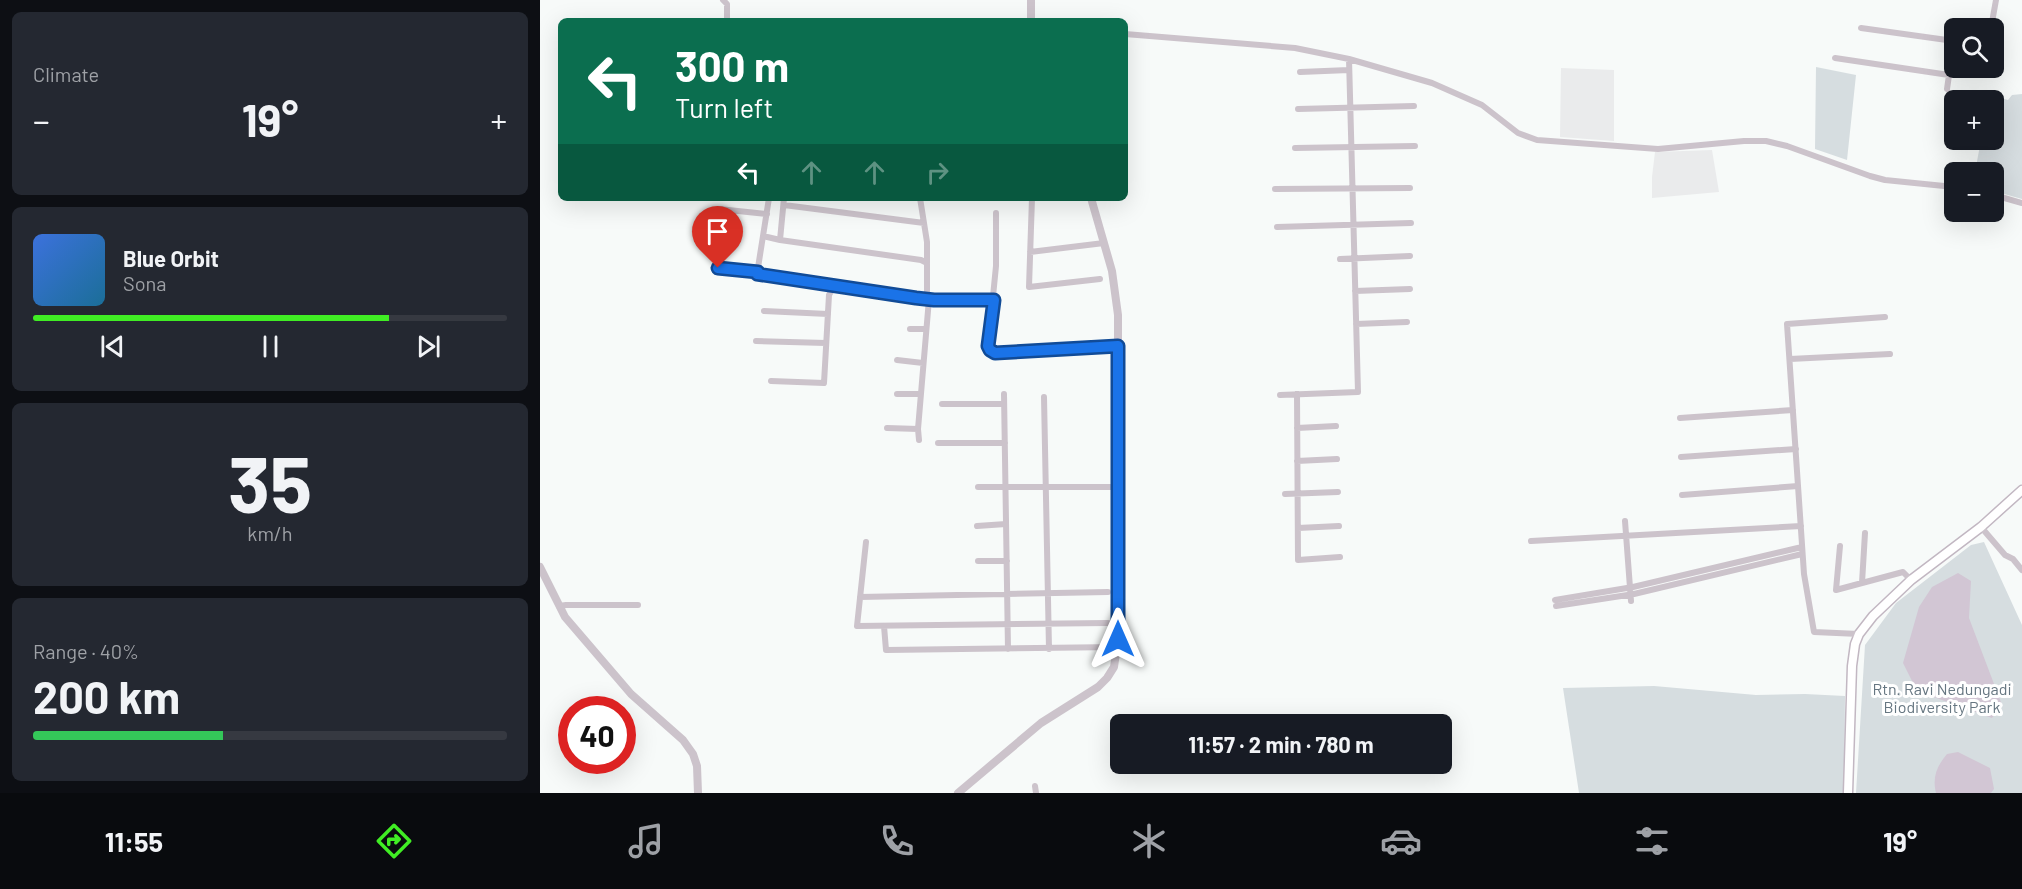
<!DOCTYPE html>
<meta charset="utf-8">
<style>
:root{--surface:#171b24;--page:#242831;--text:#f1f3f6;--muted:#9ea1a6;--line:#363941;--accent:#40ed24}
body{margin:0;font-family:Barlow,sans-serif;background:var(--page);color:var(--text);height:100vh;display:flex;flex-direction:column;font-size:22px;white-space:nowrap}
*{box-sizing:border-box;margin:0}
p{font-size:20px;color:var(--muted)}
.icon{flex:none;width:33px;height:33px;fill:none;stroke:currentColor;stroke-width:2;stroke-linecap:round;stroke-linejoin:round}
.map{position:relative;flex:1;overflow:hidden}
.sheet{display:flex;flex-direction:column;gap:12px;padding:12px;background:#0d0f14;width:540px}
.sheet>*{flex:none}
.guide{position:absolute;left:18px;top:18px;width:570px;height:183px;border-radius:9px;box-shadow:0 6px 24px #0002;background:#0b6e4f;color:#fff;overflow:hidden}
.controls{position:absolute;left:1404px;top:18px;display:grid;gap:12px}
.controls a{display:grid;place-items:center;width:60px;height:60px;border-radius:9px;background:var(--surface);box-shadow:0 6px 24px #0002;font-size:30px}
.speed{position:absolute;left:18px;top:696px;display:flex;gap:12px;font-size:30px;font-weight:700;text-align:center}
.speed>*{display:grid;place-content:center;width:78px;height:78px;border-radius:50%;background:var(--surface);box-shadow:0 6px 24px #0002;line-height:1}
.speed .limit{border:9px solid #d22;background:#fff;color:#111}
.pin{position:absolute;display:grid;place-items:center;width:51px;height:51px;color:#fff;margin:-62px -26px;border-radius:50% 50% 50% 0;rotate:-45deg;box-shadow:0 0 6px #0007}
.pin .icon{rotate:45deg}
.me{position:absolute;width:66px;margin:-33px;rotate:0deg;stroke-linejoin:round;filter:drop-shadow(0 0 4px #0008)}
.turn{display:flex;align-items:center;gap:21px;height:126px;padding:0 18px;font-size:27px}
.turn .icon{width:78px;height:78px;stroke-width:2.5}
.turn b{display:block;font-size:42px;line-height:51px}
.lanes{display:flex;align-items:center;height:57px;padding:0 18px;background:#0003;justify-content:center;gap:30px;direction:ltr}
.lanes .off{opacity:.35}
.big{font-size:45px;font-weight:700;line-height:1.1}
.sheet .tile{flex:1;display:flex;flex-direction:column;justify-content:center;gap:9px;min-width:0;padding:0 21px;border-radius:9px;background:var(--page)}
.sheet .dial{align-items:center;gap:0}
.dial b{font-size:78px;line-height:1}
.song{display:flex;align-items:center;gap:18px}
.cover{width:72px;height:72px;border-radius:9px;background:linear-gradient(135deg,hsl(220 70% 55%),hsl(200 70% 35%))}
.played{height:6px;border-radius:3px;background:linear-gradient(90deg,var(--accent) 75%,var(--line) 75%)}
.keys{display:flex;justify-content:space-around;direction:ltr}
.heat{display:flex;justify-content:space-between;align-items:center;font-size:33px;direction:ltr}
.charge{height:9px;border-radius:4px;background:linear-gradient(90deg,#34c759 40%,var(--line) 0)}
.trip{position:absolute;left:570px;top:714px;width:342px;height:60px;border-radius:9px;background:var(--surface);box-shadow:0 6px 24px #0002;font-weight:700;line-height:60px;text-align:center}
.tabs{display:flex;height:96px;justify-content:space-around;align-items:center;background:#090b0e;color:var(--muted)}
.tabs .icon{width:42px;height:42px}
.tabs .active{color:var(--accent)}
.tabs b{font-size:27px;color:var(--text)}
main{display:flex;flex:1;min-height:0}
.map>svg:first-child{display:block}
.built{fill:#eaebec}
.green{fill:#d6dde0}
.water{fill:#d2c6d4}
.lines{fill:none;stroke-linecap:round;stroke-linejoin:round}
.secondary-casing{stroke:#c2b7c2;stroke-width:11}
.minor{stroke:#ccc3cb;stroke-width:6}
.tertiary{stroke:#ccc3cb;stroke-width:8}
.secondary{stroke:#fff;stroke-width:8}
.route-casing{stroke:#114b97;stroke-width:15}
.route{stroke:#1a73e8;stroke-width:10}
.labels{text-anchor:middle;stroke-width:6;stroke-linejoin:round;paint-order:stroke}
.park-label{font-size:16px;fill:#667681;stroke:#fff}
</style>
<main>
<section class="sheet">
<div class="tile"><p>Climate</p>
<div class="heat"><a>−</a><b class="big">19°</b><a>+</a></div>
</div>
<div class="tile">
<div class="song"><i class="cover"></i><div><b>Blue Orbit</b><p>Sona</p></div></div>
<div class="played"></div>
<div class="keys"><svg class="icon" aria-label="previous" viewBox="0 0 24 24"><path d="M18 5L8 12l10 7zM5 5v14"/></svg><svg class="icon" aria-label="pause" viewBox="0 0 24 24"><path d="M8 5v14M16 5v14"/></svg><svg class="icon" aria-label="next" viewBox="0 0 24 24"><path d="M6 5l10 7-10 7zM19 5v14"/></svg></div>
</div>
<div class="tile dial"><b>35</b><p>km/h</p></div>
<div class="tile"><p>Range · 40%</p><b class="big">200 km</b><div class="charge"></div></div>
</section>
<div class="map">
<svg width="1482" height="793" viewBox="0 0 1482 793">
<rect width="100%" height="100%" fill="#f7faf9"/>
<path class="built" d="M1021,68L1074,70V141L1020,137Z
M1172,150L1179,192L1112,198V177L1115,152Z"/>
<path class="green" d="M1276,67L1316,75L1307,160L1275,149Z
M1482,94V199L1454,191V172H1435L1441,140H1454V100H1449L1450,95L1468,100L1472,95Z
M1444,542L1482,625V793H1316L1325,645L1356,603L1431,545Z
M1114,686L1216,695L1265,694L1305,696L1304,793H1039L1023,688Z"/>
<path class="water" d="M1418,573L1431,581L1429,618L1462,705L1452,718L1377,691L1363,663L1379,607L1392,587Z
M1418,752L1450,768L1454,789L1451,793H1396C1392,777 1397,766 1407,754Z"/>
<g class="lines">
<g class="secondary-casing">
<path id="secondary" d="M1308,793L1312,666L1315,644L1319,634L1333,616L1371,580L1441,527L1482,490"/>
</g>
<path class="minor" d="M183,0L187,4V21
M1321,28L1414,41
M1451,28L1456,0
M585,34L755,48L809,59L892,83L942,105L978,133L997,140L1118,149L1204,141H1226L1247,146L1330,176L1345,180L1414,187
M1295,58L1409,75
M760,72L809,70
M1407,89L1414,41
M758,109L874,106
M755,148L875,146
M735,189L870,188
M1454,195L1482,203
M229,198L217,274L389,299L378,429L379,440
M380,198L387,242V296L394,300H454
M492,198L489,287L560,279
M244,205L384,223
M179,209L227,214
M456,213V266L448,347L450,350L455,353L578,346
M737,227L871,223
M223,236L240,240L381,260L387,263
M240,240L244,198
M490,252L564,243
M800,259L870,256
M178,268L217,272
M815,291L870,289
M224,311L288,314
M816,324L867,322
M370,329H385
M216,341L286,343
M1250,359L1350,354
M357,360L383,363
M231,381L284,383L289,295L294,286
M357,394H381
M464,394L468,649
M757,394L758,560L800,557
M740,395L818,392L809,59
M504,397L509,649
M402,404H464
M1140,418L1253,410
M347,428L378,429
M757,428L796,426
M398,443H465
M1141,457L1256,449
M757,461L797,459
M438,487H578
M745,494L798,492
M1142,495L1258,486
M1085,521L1091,601
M437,526L466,524
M1441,527L1465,555L1473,559L1482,570
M758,528L799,526
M991,541L1261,526
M326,542L317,626L568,623
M1300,546L1296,590L1363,572L1371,580
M438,561H467
M1322,583L1325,533
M320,597L568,592
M1015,600L1093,587L1262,547
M19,606L26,605H98
M1016,606L1094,594L1262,554
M344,626L346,650L577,647
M1319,634L1274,632L1264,574L1247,324L1345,317
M495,786L496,793"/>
<path class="tertiary" d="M491,0V21
M0,567L25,617L91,694L143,740L153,754L157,766L158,793
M418,793L501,723L558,687L567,678L574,667L578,639V315L572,271L551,198"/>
<use href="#secondary" class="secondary"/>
</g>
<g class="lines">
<g class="route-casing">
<path id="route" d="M178,268L218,272L217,274L376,298L394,300H454L448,346L450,350L455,353L578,346V639"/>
</g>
<use href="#route" class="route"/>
</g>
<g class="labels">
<g class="park-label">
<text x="1402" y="695">Rtn. Ravi Nedungadi<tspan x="1402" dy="18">Biodiversity Park</tspan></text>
</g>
</g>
</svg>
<div class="controls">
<a><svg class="icon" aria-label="search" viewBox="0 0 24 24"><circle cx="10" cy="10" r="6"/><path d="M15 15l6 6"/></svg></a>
<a>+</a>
<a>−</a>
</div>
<div class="speed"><div class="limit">40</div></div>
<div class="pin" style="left:178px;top:268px;background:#d93025"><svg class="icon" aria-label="arrive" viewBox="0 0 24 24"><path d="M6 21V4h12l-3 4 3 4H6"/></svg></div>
<svg class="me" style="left:578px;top:639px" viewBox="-20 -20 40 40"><path d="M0-17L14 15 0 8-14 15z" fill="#1a73e8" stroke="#fff" stroke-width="4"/></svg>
<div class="trip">11:57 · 2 min · 780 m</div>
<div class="guide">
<div class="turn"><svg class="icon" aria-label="left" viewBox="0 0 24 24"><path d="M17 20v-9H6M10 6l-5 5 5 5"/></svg><div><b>300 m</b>Turn left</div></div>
<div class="lanes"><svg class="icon" aria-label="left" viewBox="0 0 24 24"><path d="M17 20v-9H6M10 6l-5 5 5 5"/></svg><svg class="icon off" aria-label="ahead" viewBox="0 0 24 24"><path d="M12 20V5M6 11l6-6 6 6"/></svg><svg class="icon off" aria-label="ahead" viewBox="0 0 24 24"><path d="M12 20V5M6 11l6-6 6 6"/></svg><svg class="icon off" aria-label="right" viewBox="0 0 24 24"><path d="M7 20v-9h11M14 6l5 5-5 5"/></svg></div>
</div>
</div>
</main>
<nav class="tabs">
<b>11:55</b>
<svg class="icon active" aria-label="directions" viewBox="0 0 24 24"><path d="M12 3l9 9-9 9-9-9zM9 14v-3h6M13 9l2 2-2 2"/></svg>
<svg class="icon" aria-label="music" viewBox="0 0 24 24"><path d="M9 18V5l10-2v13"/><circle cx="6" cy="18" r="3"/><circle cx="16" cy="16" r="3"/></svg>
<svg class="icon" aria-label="phone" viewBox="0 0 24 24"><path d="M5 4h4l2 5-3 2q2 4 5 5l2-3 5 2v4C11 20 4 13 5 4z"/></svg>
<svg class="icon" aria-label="climate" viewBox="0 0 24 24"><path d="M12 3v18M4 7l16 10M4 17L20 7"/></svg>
<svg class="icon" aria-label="car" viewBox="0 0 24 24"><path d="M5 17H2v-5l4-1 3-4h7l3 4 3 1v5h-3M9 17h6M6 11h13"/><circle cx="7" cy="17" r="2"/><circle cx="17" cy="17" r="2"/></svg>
<svg class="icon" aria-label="filters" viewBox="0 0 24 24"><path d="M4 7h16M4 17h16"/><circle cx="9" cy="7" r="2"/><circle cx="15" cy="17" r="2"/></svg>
<b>19°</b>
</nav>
